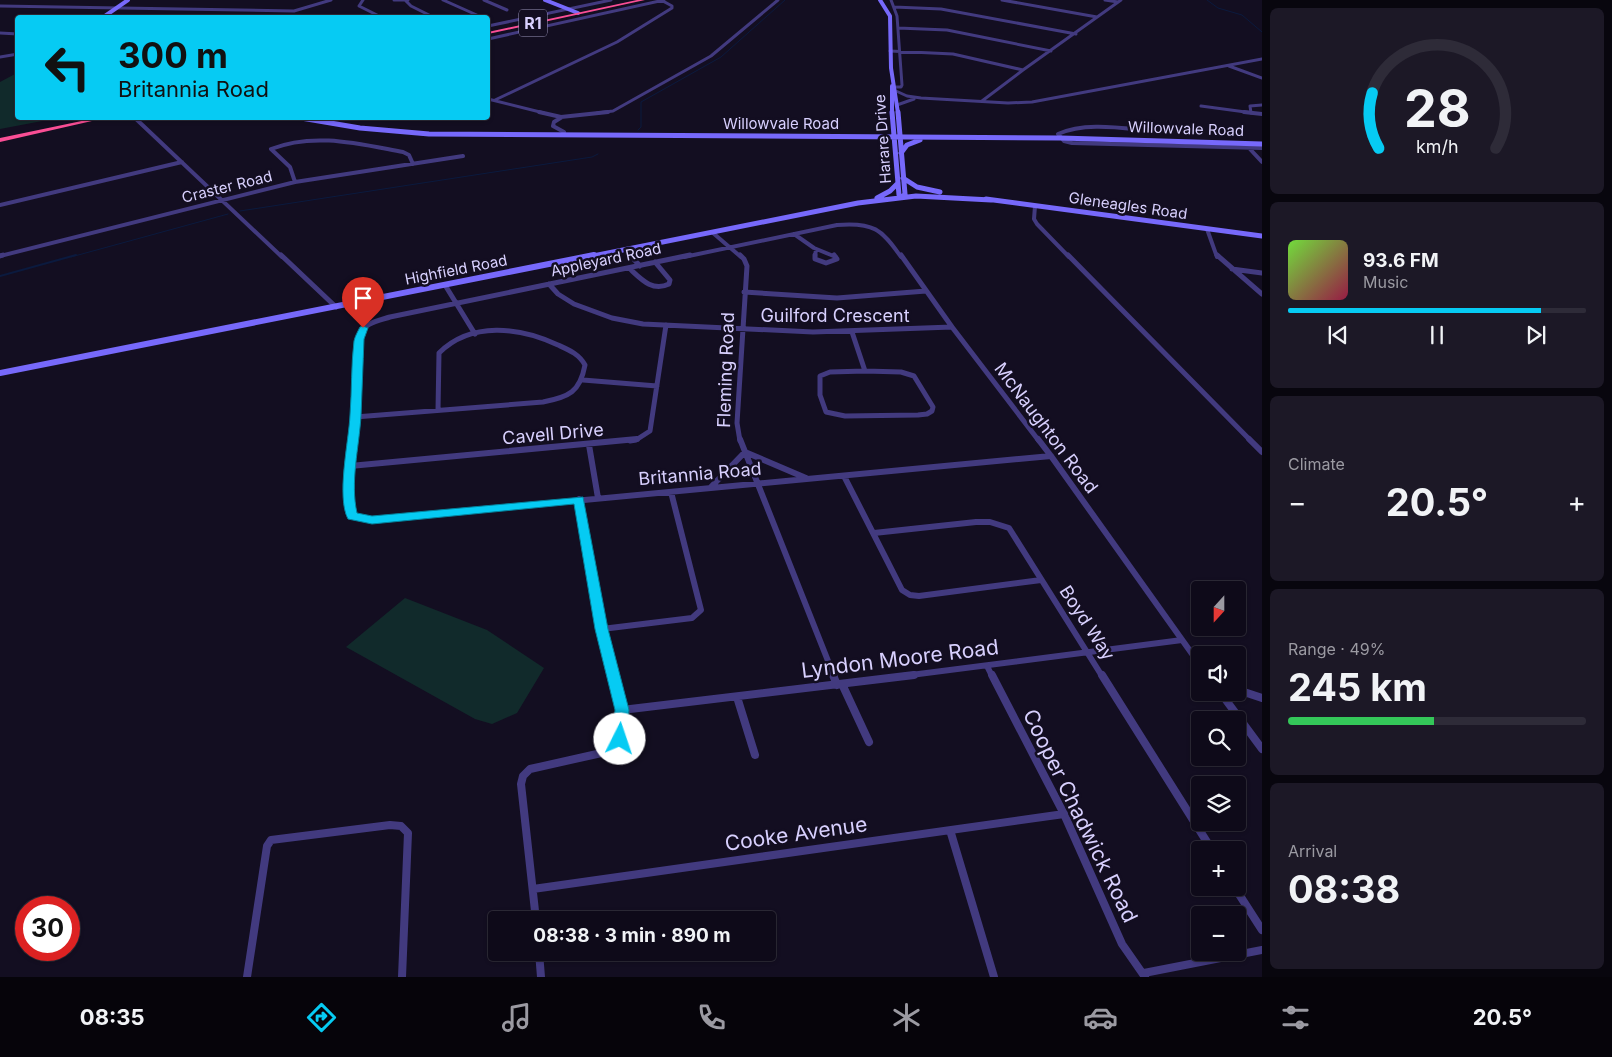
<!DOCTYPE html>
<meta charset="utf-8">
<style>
:root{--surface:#0e0a19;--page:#1c1826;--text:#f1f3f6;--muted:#9b9aa2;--line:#2e2b38;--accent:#06cbf3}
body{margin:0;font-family:Inter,sans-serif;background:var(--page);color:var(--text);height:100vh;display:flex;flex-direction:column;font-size:19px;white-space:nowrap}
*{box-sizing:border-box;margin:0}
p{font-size:16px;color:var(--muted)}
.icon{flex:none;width:28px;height:28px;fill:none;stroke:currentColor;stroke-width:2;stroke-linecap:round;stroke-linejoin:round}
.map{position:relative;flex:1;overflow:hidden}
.side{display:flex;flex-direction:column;gap:8px;padding:8px;background:#08060e;width:350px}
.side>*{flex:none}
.top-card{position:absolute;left:15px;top:15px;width:475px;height:105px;border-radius:5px;box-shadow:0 1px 4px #0004,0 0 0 1px var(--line);background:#06cbf3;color:#111;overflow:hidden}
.needle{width:32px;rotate:201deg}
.tools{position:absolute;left:1191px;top:581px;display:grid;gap:10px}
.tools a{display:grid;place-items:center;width:55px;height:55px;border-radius:5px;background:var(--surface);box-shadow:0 1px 4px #0004,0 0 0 1px var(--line);font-size:25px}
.speed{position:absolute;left:15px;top:896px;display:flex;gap:10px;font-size:25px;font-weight:700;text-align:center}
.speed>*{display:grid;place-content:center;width:65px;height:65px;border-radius:50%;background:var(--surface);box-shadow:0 1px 4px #0004,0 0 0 1px var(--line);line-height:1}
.speed .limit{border:8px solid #d22;background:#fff;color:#111}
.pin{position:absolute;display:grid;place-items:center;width:42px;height:42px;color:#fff;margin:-51px -21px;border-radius:50% 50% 50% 0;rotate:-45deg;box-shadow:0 0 5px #0007}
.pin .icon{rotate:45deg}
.me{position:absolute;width:55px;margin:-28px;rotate:4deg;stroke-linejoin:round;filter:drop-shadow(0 0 4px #0008)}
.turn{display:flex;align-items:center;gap:18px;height:105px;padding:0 20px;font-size:22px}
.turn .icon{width:65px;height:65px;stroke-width:2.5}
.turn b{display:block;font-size:35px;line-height:42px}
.big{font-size:38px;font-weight:700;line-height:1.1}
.side .card{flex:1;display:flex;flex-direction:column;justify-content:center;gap:8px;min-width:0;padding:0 18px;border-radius:8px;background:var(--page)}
.side .dial{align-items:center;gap:0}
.dial svg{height:130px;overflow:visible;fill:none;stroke:var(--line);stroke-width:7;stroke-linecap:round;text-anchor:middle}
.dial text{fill:var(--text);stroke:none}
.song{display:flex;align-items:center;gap:15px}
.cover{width:60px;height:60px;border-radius:8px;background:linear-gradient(135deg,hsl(100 70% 55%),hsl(340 70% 35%))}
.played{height:5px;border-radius:2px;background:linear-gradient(90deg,var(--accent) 85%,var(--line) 85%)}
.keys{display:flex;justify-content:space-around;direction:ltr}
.heat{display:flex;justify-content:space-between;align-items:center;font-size:28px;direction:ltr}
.charge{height:8px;border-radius:4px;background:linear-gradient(90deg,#34c759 49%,var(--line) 0)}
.trip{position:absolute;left:488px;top:911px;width:288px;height:50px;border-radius:5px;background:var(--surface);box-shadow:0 1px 4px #0004,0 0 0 1px var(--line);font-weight:700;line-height:50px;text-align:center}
.tabs{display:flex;height:80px;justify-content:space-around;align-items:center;background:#06040a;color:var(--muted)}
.tabs .icon{width:35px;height:35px}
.tabs .on{color:var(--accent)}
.tabs b{font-size:22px;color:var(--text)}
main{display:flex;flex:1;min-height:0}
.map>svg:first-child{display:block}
.green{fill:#112a2b}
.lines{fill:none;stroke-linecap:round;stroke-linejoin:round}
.stream-far1{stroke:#0b1a3e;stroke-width:1}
.stream{stroke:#0b1a3e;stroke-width:2}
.street-far4{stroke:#423a7f;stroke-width:3}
.street-far3{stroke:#423a7f;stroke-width:4}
.street-far2{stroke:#423a7f;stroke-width:5}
.street-far1{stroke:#423a7f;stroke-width:6}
.street{stroke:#423a7f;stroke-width:8}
.secondary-far2{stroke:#7769fb;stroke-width:4}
.secondary-far1{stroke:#7769fb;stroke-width:5}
.secondary{stroke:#7769fb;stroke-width:6}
.highway{fill:#fa4e95;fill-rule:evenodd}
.route{fill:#06cbf3;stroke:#04849e}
.labels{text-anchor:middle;stroke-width:5;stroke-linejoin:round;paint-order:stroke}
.far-street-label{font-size:15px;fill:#d8d0fe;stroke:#130e21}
.shield{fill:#130e21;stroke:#9d96bc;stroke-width:1}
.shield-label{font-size:16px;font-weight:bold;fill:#d8d0fe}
.street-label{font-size:18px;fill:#d8d0fe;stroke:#130e21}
.near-street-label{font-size:21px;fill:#d8d0fe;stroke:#130e21}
</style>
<main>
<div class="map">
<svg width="1262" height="977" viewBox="0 0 1262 977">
<rect width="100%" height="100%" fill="#130e21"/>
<path class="green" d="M17,73L18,118H58L0,129V82Z
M405,598L487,630L544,668L517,713L492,724L475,719L346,647Z"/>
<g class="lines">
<path class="stream-far1" d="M1207,0L1218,8L1242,15L1262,32
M638,130L641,127V102L721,57L785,0
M240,211L592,157L598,154
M71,257L228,214"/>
<path class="stream" d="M0,276L76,255"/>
<path class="street-far4" d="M363,0L359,6L383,18
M394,0H408
M405,0L411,6L435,18
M443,0L479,16
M484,0L507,10
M891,0L897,16L902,85L901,87H896
M1002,0L1097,17
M1105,0L1118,2
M0,6L294,11L331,0
M894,7L941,9L1076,34
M488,26L611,0
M898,28L947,30L1051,51
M0,33L18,34
M488,39L664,0
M890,51L953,54L1023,70L1121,0
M0,57L18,54
M1229,66L1262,78
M896,91L907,96L921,98L1008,103L1032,102L1262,59
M488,99L544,113
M495,100L617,42L672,8V6L661,0
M982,101L1023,70
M897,105L914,99
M1201,106L1253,113
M597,113L613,111L711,56L778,0
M1251,113L1250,106L1262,105"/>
<path class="street-far3" d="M539,112L561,117L608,112
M1244,112L1262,114
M562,117L554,122L553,126L564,132
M135,118L282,257
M1157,131C1126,129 1087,121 1058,134L1064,141L1072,143L1262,148
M1249,148L1262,162
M295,182L290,167L271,149C314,132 359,144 403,152L409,155L413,164
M0,205L182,162
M1035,206L1034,219L1037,224L1069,257
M1207,229L1217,257
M713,233L741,257
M794,234L814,248L836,257
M625,250L631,257
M0,256L295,182L463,156
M684,257L837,225C873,222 882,229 901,257
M815,257L816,249"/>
<path class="street-far2" d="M281,255L336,307
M630,255L640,266
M740,255L744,259L747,266L737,423L740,441
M815,255V259L826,263L837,259L834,255
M901,255L952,327L1039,441
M1068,255L1251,441
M1217,255L1262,294
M0,256L3,255
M629,268C641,279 652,292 669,284L670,280L655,262
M1232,269L1262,273
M549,284L558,294L574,304L612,318L643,324L813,332L952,327
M445,285L475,334
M744,292L837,298L926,291
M852,332L865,371
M865,371L901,372L914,376L933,407L932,411L927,414L918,415L845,416L826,412L820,395V376L830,372Z
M583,380L657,386
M355,417L543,402C569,397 580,392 585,365C579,354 569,350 558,345C520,327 471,321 439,353L438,410
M353,441L359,339C362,323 377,321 390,317L690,255
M630,441L636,440L650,431L666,325"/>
<path class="street-far1" d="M353,439C350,465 345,491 352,516L372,520L1051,456
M740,439L834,676
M1038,439L1051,456
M1249,439L1262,452
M589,445L598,498
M1051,456L1200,665
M350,466L637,439
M844,476L902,590L910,595L919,596L1041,580
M711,487L745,452L806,478
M579,499L602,629L614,676
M874,533L976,522H990L1009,528L1102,676
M602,629L692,618L701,610L671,492
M987,666L992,676
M903,676L1182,640"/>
<path class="street" d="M833,675L837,685
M992,675L1064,814L1122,944L1145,977
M1102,675L1212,850
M842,684L869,742
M1238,690L1262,698
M1220,692L1262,749
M737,697L755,755
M622,710L914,675
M950,830L994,977
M1235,888L1262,930
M533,889L1064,814
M536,920L521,784L523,776L530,769L606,752C633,737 619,699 613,675
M539,952L541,977
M1144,973L1262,950
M247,977L267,846L271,840L390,825L401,826L408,833L402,977"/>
<path class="secondary-far2" d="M545,0L578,13
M880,0L890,16L891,68L898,113
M102,18L128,0
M892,113V86"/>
<path class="secondary-far1" d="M892,112L899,195
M898,112L905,194L902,197
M301,118L360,128L429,134L1061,138L1262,144
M901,153L907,145L920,140
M903,178L917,187L940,192
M877,198L890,191L898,183
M986,199L1262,236
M588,257L858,203L916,196L991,200"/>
<path class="secondary" d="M0,373L594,255"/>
<path class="highway" d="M637,0H645L488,34V32Z
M96,118H105L0,142V138Z"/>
</g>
<path class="route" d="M363,326L368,328L364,339C363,365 362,391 361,416C359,448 350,482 357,513L372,516L583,497L608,629L629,710L627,739L625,744L620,745L614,744L612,739L615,710L595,629L574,504L372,524L348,519C336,497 349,440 350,415C352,390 351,365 354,341C355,336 358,331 360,327Z"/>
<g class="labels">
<g class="far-street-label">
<text x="781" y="129">Willowvale Road</text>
<text transform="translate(1186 129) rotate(2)" y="5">Willowvale Road</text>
<text transform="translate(883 139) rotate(-94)" y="5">Harare Drive</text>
<text transform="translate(227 187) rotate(-14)" y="5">Craster Road</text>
<text transform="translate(1128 206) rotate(8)" y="5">Gleneagles Road</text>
<text transform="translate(606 260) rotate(-12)" y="5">Appleyard Road</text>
<text transform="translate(456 270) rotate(-11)" y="5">Highfield Road</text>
</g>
<rect class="shield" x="519" y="9.5" width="28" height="27" rx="4"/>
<g class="shield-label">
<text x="533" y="29">R1</text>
</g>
<g class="street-label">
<text x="835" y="322">Guilford Crescent</text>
<text transform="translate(726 370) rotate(-88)" y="6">Fleming Road</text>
<text transform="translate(1046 428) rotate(53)" y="6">McNaughton Road</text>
<text transform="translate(553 434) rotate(-5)" y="6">Cavell Drive</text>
<text transform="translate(700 474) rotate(-5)" y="6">Britannia Road</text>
<text transform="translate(1087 623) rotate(57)" y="6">Boyd Way</text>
</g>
<g class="near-street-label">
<text transform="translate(900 659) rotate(-7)" y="7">Lyndon Moore Road</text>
<text transform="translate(1080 816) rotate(64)" y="7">Cooper Chadwick Road</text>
<text transform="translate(796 834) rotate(-8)" y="7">Cooke Avenue</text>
</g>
</g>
</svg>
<div class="tools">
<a><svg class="needle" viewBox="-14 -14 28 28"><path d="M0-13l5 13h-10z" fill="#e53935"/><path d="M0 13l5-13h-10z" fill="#9b9aa2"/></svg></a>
<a><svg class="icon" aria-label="sound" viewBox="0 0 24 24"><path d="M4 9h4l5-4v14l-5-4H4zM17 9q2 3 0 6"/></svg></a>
<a><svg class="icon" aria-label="search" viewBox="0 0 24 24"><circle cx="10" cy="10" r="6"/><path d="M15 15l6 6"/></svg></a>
<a><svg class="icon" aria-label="layers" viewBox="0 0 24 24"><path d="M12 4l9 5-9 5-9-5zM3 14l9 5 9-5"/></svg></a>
<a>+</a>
<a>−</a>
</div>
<div class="speed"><div class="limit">30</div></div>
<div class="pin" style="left:363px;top:328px;background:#d93025"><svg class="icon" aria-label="arrive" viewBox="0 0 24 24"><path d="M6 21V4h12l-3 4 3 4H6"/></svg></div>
<svg class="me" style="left:620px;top:739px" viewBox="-20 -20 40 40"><circle r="19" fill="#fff"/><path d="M0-13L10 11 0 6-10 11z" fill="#06cbf3"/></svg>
<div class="trip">08:38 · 3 min · 890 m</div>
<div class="top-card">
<div class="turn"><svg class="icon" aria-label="left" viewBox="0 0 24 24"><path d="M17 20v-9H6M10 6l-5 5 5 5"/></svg><div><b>300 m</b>Britannia Road</div></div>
</div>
</div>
<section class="side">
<div class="card dial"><svg viewBox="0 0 100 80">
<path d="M14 69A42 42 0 1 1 86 69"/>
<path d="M14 69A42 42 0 0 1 10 35" stroke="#06cbf3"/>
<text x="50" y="56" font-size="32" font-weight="700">28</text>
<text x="50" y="72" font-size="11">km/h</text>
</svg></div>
<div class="card">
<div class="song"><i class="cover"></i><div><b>93.6 FM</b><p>Music</p></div></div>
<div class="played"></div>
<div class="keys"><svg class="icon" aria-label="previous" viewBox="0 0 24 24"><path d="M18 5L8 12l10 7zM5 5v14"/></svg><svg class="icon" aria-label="pause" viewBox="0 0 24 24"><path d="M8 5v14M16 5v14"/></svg><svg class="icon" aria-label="next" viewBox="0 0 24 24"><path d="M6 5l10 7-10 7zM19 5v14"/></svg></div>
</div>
<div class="card"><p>Climate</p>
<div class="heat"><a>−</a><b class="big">20.5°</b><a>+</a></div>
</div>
<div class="card"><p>Range · 49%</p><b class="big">245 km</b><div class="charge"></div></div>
<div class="card"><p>Arrival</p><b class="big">08:38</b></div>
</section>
</main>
<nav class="tabs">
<b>08:35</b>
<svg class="icon on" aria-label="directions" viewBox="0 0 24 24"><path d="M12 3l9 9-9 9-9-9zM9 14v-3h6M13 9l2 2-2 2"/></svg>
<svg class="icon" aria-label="music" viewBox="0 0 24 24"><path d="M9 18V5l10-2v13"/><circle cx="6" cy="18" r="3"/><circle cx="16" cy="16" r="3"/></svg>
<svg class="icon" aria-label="phone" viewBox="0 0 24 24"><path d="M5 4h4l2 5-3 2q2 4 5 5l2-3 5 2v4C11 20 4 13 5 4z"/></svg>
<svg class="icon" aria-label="climate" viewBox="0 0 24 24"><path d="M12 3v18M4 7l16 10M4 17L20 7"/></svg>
<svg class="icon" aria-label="car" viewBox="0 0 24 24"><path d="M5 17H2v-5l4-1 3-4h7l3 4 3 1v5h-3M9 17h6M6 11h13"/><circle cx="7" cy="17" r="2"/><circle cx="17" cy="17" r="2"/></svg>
<svg class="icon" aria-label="filters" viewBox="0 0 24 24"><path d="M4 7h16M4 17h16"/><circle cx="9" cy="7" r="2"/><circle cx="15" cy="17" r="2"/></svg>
<b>20.5°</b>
</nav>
